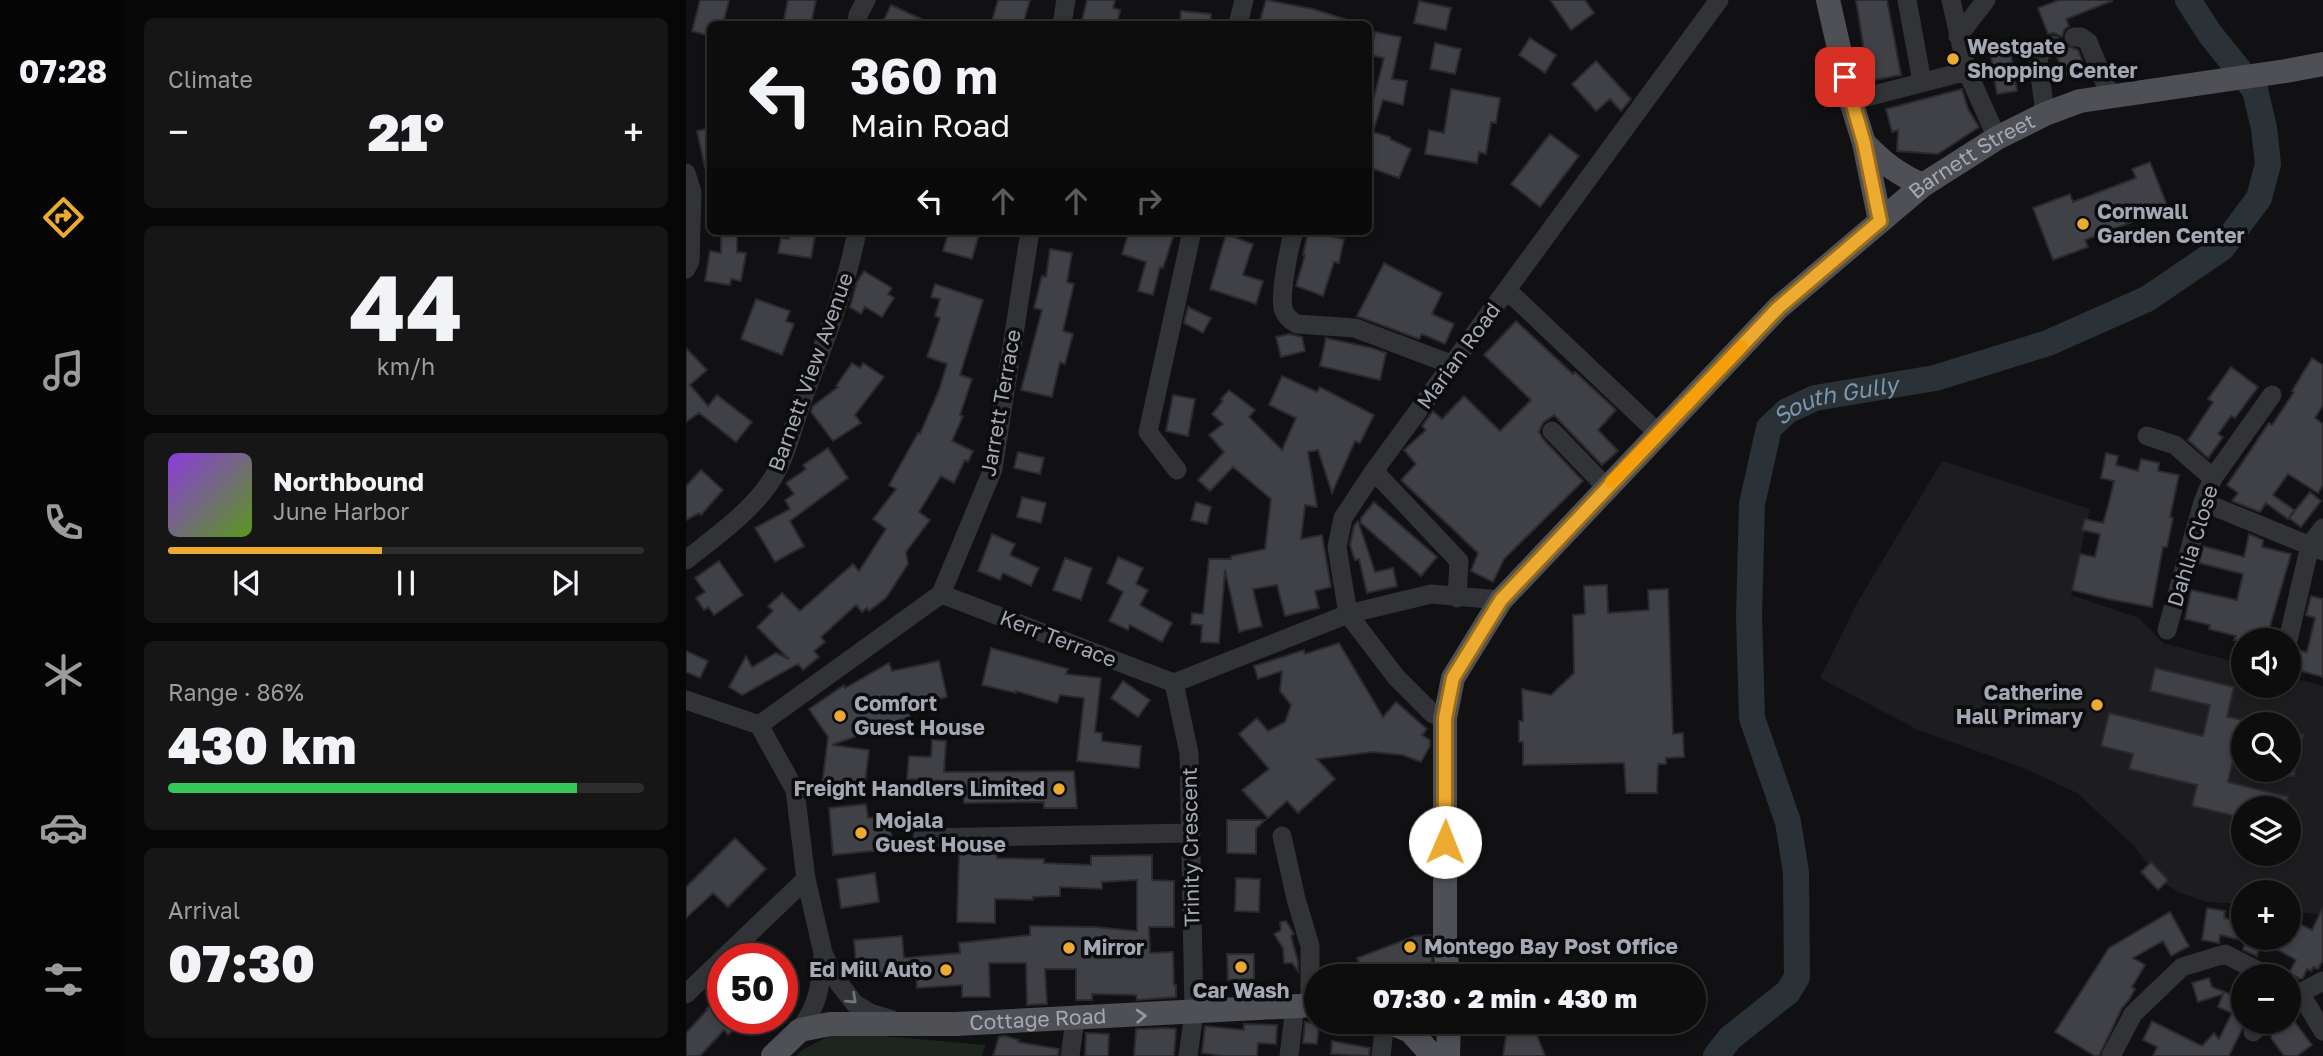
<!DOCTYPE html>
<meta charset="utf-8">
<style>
:root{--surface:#0d0d0e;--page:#161617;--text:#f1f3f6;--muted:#9a9c9e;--line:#2d2d2e;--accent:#ecaa30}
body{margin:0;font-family:"Golos Text",sans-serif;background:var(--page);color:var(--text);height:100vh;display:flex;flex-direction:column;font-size:26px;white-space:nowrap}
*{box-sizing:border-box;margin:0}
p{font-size:23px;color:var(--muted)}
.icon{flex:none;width:38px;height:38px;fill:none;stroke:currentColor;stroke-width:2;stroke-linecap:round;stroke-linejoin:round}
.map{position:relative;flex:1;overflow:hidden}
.details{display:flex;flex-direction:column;gap:18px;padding:18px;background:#070708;width:560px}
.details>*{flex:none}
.guide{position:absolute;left:21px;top:21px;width:665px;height:214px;border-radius:10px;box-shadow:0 4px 10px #0003,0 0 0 2px var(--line);background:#0d0d0e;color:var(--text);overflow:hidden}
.controls{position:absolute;left:1545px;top:628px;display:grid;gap:14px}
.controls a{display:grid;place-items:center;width:70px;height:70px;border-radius:50%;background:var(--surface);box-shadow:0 4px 10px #0003,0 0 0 2px var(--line);font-size:35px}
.speed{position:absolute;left:21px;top:943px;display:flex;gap:14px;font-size:35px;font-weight:700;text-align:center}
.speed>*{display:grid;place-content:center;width:91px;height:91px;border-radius:50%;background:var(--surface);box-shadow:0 4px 10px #0003,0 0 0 2px var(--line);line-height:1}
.speed .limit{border:10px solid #d22;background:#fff;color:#111}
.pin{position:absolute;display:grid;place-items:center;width:60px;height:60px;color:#fff;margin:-30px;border-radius:14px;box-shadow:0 4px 10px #0006}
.me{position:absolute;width:77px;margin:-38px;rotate:1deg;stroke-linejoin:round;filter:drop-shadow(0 0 5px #0008)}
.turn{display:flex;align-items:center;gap:24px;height:147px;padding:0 28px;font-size:32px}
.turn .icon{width:91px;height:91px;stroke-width:2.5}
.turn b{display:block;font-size:49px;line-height:60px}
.lanes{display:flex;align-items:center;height:66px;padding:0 28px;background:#0003;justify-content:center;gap:35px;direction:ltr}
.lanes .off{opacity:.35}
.big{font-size:52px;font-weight:800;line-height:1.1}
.details .tile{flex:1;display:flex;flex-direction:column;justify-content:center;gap:10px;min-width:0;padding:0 24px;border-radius:10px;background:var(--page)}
.details .dial{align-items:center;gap:0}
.dial b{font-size:91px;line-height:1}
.song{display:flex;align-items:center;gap:21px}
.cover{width:84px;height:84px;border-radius:10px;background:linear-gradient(135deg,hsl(270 70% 55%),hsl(90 70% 35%))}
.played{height:7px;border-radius:4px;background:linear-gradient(90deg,var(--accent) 45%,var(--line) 45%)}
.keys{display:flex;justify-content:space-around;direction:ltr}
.heat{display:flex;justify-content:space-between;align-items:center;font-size:38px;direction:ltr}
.charge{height:10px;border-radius:5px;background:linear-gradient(90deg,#34c759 86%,var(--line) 0)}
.trip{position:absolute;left:618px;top:964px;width:402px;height:70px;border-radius:35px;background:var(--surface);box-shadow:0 4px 10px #0003,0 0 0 2px var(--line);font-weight:800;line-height:70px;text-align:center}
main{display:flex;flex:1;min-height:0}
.menu{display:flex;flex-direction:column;width:126px;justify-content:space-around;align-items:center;background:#050506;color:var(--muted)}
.menu .icon{width:49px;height:49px}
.menu .selected{color:var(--accent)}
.menu b{font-size:32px;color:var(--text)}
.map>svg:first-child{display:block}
.built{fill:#1d1d20;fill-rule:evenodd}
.green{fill:#1e251e}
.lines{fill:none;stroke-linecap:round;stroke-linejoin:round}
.river{stroke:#2a3238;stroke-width:26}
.building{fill:#404146;stroke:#2b2b2f;stroke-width:2}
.minor{stroke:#323337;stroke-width:19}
.major{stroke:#4e5056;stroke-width:24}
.oneway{stroke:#70737b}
.oneway2{stroke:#9296a0}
.route-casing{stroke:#996e1f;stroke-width:18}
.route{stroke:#ecaa30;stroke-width:12}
.slow{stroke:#f59e0b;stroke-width:12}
.poi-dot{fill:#ecaa30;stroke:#0c0c0e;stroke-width:2.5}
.labels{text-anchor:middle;stroke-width:7;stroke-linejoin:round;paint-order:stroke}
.poi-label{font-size:21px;font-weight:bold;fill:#a3a8b3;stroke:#0c0c0e;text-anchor:start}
.street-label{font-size:21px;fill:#a3a8b3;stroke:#0c0c0e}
.water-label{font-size:23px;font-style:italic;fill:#7a96ae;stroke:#0c0c0e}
</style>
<main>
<nav class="menu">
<b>07:28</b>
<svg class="icon selected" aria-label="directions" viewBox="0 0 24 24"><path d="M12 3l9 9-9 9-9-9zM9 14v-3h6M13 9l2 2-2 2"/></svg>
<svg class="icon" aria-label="music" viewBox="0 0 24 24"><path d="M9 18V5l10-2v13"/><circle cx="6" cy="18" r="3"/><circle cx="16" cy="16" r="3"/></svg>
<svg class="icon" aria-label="phone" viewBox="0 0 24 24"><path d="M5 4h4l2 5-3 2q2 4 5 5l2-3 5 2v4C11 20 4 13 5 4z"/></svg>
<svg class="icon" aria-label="climate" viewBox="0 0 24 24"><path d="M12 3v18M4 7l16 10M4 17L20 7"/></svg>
<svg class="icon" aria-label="car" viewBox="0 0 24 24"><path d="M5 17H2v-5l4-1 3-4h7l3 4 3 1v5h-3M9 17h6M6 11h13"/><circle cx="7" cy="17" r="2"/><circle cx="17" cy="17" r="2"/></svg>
<svg class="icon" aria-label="filters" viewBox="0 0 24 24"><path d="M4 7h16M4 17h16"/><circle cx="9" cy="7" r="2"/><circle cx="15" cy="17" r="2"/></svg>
</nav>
<section class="details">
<div class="tile"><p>Climate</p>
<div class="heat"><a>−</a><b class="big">21°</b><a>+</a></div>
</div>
<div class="tile dial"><b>44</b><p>km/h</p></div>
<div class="tile">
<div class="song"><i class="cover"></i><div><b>Northbound</b><p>June Harbor</p></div></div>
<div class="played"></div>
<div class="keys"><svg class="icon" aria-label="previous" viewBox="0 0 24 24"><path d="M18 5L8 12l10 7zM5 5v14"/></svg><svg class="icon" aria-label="pause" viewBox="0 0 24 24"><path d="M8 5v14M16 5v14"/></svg><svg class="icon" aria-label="next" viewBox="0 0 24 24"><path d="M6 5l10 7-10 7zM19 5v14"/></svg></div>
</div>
<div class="tile"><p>Range · 86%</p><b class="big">430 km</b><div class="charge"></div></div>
<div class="tile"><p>Arrival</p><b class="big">07:30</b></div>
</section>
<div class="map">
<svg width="1637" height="1056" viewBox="0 0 1637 1056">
<rect width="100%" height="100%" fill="#111113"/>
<path class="built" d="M1256,461L1404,509L1385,595L1453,618L1477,643L1557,664L1558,686H1603V677L1637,686V915L1603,911V892H1558L1557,904L1521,902L1494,893L1475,881L1448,846L1391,793L1338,768L1232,730L1134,678L1170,605ZM1558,724H1603V770H1558ZM1558,808H1603V854H1558Z"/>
<path class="green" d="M151,1032L300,1045L296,1056H110L116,1050Z"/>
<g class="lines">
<path class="river" id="s1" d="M1030,1056L1044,1038L1102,992L1111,977L1110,872L1102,822L1066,718L1063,616L1066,504L1083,428L1101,411L1129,398L1249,378L1362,343L1461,299L1536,248L1573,198L1582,164L1578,128L1569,90L1524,34L1502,0"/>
</g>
<path class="building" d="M14,0H43L37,24H24V33L21,32L20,35L6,31Z
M102,0H130L125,24H97Z
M312,0H344L337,24H305Z
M401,0H429L427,8L434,10L431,24H395Z
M580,0L627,9L668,22V24H573Z
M864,0H899L908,13L885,30Z
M1170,0H1201L1215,75L1183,81Z
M1373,0H1426V1L1380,19L1383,26L1378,30L1376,37L1368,33L1362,34L1352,8Z
M733,1L765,8L760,30L728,23Z
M205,5L246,24H196Z
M495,11L525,14L524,24H494Z
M689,32L715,37L706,79L721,81L717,105L697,100L687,132L704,137V139L725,149L713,178L682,167V95L688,97L698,58L684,55Z
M844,38L870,55L859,73L833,55Z
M1323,42L1331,91L1311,94L1303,45Z
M749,43L775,49L769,74L744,69Z
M1379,45L1392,50L1399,68L1379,76L1371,57L1377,52Z
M910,61L945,99L935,111L924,99L910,111L886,84Z
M765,89L814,98L810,123L805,122L800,154L793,152L791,163L739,154L743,130L758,133Z
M1276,89L1282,109L1293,127L1252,154L1211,151L1212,130L1206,132L1200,109Z
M24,128V168H19L11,131Z
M864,134L893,156L854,207L825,184Z
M1464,162L1482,208L1399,240L1402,247L1367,260L1347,208L1384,194L1387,202L1450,178L1446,169Z
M35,231H51V252L60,253L55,281L45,279L44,285L19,281L24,251L35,253Z
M104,231L129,235L125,258L92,253L95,238L103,239Z
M263,231H294L286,259L257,251Z
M443,231H489L477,268L474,267L467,295L452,291L460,262L436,254Z
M622,232L658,239L653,263L648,262L637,296L610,286L619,255H617Z
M540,234L567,244L557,275L577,281L570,304L524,289Z
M364,249L386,253L381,282L388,284L377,331L387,334L379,364L374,362L366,397L335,390L356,310L348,308L356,276L360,277Z
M698,263L756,293L746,314L768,324L759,344L736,334L733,339L671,316Z
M178,271L206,288L202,294L208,298L196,317L179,307L175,314L164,307L171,282Z
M249,284L297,300L274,375L286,379L274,415L277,416L266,441L287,451L282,462L279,460L268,483L255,476L233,512L244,520L220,552L222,564L200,598L183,611L181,608L176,612L170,605L135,637L139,642L128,651L133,657L117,670L112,664L56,695L43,687L60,656L66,667L90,653L103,659L71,627L87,611L82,606L96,593L114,611L167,564L173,571L200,529L187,519L210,489L203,485L232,433L234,434L253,390L261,364L241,357L254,318L249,316L254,299L245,297Z
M70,299L104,311L100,321L108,324L96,355L55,339Z
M502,307L525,318L517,333L498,323Z
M830,321L887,374L889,372L930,410L912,430L932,451L916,465L868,415L857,423L853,432L857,439L897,481L818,559L807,582L785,571L792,553L715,480L730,464L718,450L740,430L736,426L747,411L756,419L778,396L814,431L845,400L798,355Z
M603,334L616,337L619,351L595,357L590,337Z
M640,338L686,348L700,353L694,380L634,366Z
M0,348L21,370L4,385L22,406L31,395L66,422L50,442L13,413L0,422Z
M1626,358L1637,365V405L1629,418L1637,424V485L1632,493L1602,474L1587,495L1608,510L1602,519L1580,503L1574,512L1546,501L1552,493L1541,485L1583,423L1586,425L1608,392L1606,391Z
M166,363L174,368L177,363L198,377L169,415L175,423L147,441L125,412L127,406L152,387L150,386Z
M1545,367L1572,387L1549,418L1545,416L1532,434L1537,437L1522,458L1502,440L1527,402L1522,399Z
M596,376L631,392L634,387L688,415L674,443L669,441L646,493L632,450L622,452L631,507L619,505L615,539L636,535L645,587L629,591L633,608L599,616L591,585L567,589L576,626L553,632L539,570L533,643L515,642L516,625L505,624L506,613L517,614L523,559H545V556L579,549L585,499L547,467L524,491L512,480L538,452L523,435L537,424L526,414L537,401L535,399L543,390L569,410L563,417L596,450L610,418L583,405Z
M487,395L509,399L502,436L480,431Z
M142,448L162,478L104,521L118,546L89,562L69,528L104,509L99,500L108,494L100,483L120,469L117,465Z
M332,452L358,458L354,474L328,468Z
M1420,453L1432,456L1430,465L1452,471L1455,459L1473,463L1472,471L1493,475L1484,517L1487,518L1481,547H1477L1466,607L1422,599L1386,590L1394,554L1409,557L1414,534L1396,530L1399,519L1417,523L1422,506L1428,481L1415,478Z
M15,470L37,490L15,515L13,513L0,520V486Z
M1624,492L1635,501L1615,527L1603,518Z
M336,497L360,503L355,523L331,517Z
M510,502L525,507L521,524L505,520Z
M688,502L751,557L735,576L675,523V518Z
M672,521L689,572L707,568L711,586L681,593L673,559L669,560L664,545L668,526Z
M306,534L329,544L324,555L353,568L345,586L317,573L314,580L292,571Z
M1563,534L1577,540L1576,547L1605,554L1580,640H1548L1550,636L1523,629L1524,625L1499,619L1505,590L1551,600L1557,574L1513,563L1517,546L1558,557Z
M432,557L457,568L450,584L462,590L454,605L486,623L476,642L444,625L442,630L423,621L437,592L421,583Z
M379,558L406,568L395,600L367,590Z
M33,561L57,595L28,615L22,607L18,610L10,598L19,592L9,578Z
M921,585L922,613L963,610L962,590L982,589L987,734L997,733L998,757L980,758V764H972L971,793H940L938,763L837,765V742H833V721H837L836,689L865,695L888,673L887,615L899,614L898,586Z
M1625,596L1637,599V677L1604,668L1609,650L1621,652L1629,618L1620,615Z
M653,643L697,717L710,702L741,729L736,735L744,740V746L735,762L717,755L686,752L631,759L649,779L612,813L601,801L582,818L556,790L583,769L553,734L571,718L582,731L599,722L605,705L594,691L596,671L572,679L568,666L618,650L619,654Z
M305,648L382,669L380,674L415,678L409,732L416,733V741L455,746L453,768L391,761L398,698L374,695L371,703L330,691V693L296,685Z
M0,651L22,661L14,678L0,672Z
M253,661L261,697L220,707L224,717L146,745L183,750L178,791L136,785L142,737L123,709L158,685L159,688L203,663L206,671Z
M1469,668L1548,687L1541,717L1558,720V745L1551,743L1542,782L1602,797L1599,808H1558V818L1506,806L1511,785L1443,769L1447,754L1415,746L1423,713L1517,736L1524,705L1464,691Z
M437,681L464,700L452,717L425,698Z
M1603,731L1617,735L1608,776H1603Z
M246,740L260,741L258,772L388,771L391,808H358V802L278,803L277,782L221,779L223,756L245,757Z
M180,804L182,818L203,816L207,849L147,855L143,808Z
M541,820H579L570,829V854L541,853Z
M49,838L80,869L42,907L27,893L0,918V887Z
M273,853L311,854V858L358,859V863L405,865V856L466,855V880L488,881V927H463L464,953L487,952L488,985H490V997L451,1000L450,995L406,994V1000H390V969H359L361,1004L341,1005L340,963H303L304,997H276V985L231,988L230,973L171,977L168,940L216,936L218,958L274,953L273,943L344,935V926L408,927L451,931V880L416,882V889L374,887V896L347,897V900L309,899V923L271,922Z
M1465,862L1482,880L1472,890L1455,872Z
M189,873L193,902L155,908L151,879Z
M550,878L574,879L573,912L549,911Z
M1637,907V960L1632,969L1627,967L1625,971L1621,969L1617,978L1614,979L1603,973L1610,960L1592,950L1573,946L1571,956L1557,950L1560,938H1603L1610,922L1626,930Z
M1521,908L1539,911L1538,918L1554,922L1551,939L1534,935L1533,943L1516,940Z
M1484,912L1503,946L1485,956L1477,941L1447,958L1459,965L1446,987L1449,989L1443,1000L1436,1008L1413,1056H1409L1369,1032L1423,948Z
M600,921L608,934L605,936L612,962V971L606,963H598L597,948L588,934L595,930L594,922Z
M744,935L747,976H679L671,958L729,936Z
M541,954H568V979L542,980Z
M1523,978L1526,987L1553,998L1558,988V1025L1543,1056H1467L1471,1047L1457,1040L1466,1021L1516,1046L1528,1033L1533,1039L1546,1013L1532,1007L1537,994L1512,1002L1506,983Z
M37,994V1018H61L42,1035L38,1030L14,1056H0V1033L21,1010L20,1009Z
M1606,1018L1626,1045L1611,1056H1598L1585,1038V1033Z
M619,1022L633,1024L631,1044L617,1043Z
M822,1022H846L859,1056H817Z
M558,1024L591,1025L590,1044L572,1043L571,1056H537L516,1053L519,1026L558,1030Z
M481,1028L490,1029L488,1056H448L450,1029Z
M400,1033L423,1034L422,1056H399Z
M319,1036L333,1040L332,1042L373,1049L372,1056H307L313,1037Z
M646,1041L684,1048L683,1056L645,1054Z"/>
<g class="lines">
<path class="minor" d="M1221,0L1236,82
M1265,0L1281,71L1311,138
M171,24L172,15L180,0
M376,24L380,0
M552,24L558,0
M1272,36L1300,0
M1388,37H1395L1402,42L1424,95
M1165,101L1281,71
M1359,114L1352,59L1355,52L1367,45
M0,173L6,192L4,261L0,269
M608,231C603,248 594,291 597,308C599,316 605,321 611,324L669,328L767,365
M821,290L972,433
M866,431L920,487
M1461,436L1489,445L1527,478
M491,470L462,432L506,231
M688,471L773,561L771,598
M1517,502L1637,551
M0,560C29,537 62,514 83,484C99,461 106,430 115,404C136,348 160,290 171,231
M255,594L488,683
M1481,630L1517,502L1527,478L1586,395
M1602,640L1624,545L1637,528
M488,683L503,753L508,1013L502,1056
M488,683L662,614L745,594L815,600
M0,700L73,725L109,790L120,879L137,953L148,977L169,1004L184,1013L207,1020
M759,718L747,714L710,677L662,614L651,547L657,518L688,471L1033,0
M73,725L255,594L307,469L344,231
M596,836L610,899L624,946V1005
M236,838L505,833
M1637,981L1614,993L1637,1031
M0,994L120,879
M114,1030C133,1002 134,988 137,956
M1567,1032L1579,1022
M384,1056L389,1020
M603,1056L609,1006
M695,1056L699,1022
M1425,1056L1447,1014L1496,967L1539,954L1582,976"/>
<g class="major">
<path d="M1142,0L1165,101L1178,143L1194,221"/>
<path d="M1178,143C1196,162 1213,175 1237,185"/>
<path id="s2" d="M762,976L759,944V718L767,678L815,600L1092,308L1237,185L1311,138L1359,114L1394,101L1600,71L1637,64"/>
<path d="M702,1022L724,1031L747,1056"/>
<path id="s3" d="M87,1056L114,1030L144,1024H270L630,1005"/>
<path d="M762,1056L763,1022"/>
</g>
</g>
<defs><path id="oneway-chevron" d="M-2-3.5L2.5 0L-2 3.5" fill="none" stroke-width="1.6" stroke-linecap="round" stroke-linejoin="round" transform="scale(1.75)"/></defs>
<use class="oneway" href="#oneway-chevron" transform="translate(166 999) rotate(43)"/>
<use class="oneway2" href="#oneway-chevron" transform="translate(455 1016) rotate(-3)"/>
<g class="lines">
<g class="route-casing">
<path id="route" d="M759,842V718L767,678L815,600L1092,308L1194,221L1178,143L1159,77"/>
</g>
<use href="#route" class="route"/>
<path class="slow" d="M925,482L1056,346"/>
</g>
<g class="poi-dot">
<circle cx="1267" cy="59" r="7"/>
<circle cx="1397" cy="224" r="7"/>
<circle cx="1411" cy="705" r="7"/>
<circle cx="154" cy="716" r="7"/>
<circle cx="373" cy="789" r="7"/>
<circle cx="175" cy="833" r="7"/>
<circle cx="724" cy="947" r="7"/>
<circle cx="383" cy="948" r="7"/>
<circle cx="555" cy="967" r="7"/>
<circle cx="260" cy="970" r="7"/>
</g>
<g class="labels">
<g class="poi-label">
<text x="1281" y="54">Westgate<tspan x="1281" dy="24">Shopping Center</tspan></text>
<text x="1411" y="219">Cornwall<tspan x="1411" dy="24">Garden Center</tspan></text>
<text x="1397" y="700" text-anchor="end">Catherine<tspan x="1397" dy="24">Hall Primary</tspan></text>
<text x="168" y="711">Comfort<tspan x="168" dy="24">Guest House</tspan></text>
<text x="359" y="796" text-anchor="end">Freight Handlers Limited</text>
<text x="189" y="828">Mojala<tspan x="189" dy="24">Guest House</tspan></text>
<text x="738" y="954">Montego Bay Post Office</text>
<text x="397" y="955">Mirror</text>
<text x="246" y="977" text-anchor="end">Ed Mill Auto</text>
<text x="555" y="998" text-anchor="middle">Car Wash</text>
</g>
<g class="street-label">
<text dy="7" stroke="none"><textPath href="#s2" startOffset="1040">Barnett Street</textPath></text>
<text transform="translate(773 356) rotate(-54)" y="7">Marian Road</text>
<text transform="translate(125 372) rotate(-70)" y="7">Barnett View Avenue</text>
<text transform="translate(315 403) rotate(-80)" y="7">Jarrett Terrace</text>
<text transform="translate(1507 546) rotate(-73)" y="7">Dahlia Close</text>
<text transform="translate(372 639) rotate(21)" y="7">Kerr Terrace</text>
<text transform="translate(505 847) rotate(-91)" y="7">Trinity Crescent</text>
<text dy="7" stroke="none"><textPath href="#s3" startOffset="276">Cottage Road</textPath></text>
</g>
<g class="water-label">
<text dy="8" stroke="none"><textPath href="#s1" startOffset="747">South Gully</textPath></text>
</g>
</g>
</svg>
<div class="controls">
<a><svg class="icon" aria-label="sound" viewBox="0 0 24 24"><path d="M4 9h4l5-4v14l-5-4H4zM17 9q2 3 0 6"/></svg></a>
<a><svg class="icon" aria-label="search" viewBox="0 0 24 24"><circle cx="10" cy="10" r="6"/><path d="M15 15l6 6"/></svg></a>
<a><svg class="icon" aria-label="layers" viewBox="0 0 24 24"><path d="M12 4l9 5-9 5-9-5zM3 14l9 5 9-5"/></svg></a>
<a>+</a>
<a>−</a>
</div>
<div class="speed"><div class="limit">50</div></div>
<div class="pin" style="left:1159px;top:77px;background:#d93025"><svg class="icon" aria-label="arrive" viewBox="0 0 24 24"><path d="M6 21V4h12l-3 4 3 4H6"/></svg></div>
<svg class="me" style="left:759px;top:842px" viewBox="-20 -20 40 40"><circle r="19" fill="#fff"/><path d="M0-13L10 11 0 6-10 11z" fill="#ecaa30"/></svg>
<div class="trip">07:30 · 2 min · 430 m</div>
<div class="guide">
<div class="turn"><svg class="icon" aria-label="left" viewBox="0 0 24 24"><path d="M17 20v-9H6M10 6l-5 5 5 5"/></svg><div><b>360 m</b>Main Road</div></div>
<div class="lanes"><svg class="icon" aria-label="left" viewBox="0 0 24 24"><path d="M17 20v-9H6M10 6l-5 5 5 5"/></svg><svg class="icon off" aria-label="ahead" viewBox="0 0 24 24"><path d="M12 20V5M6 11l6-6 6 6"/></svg><svg class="icon off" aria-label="ahead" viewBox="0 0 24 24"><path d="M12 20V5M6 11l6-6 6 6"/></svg><svg class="icon off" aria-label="right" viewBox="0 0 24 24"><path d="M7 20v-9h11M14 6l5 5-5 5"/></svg></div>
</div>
</div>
</main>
